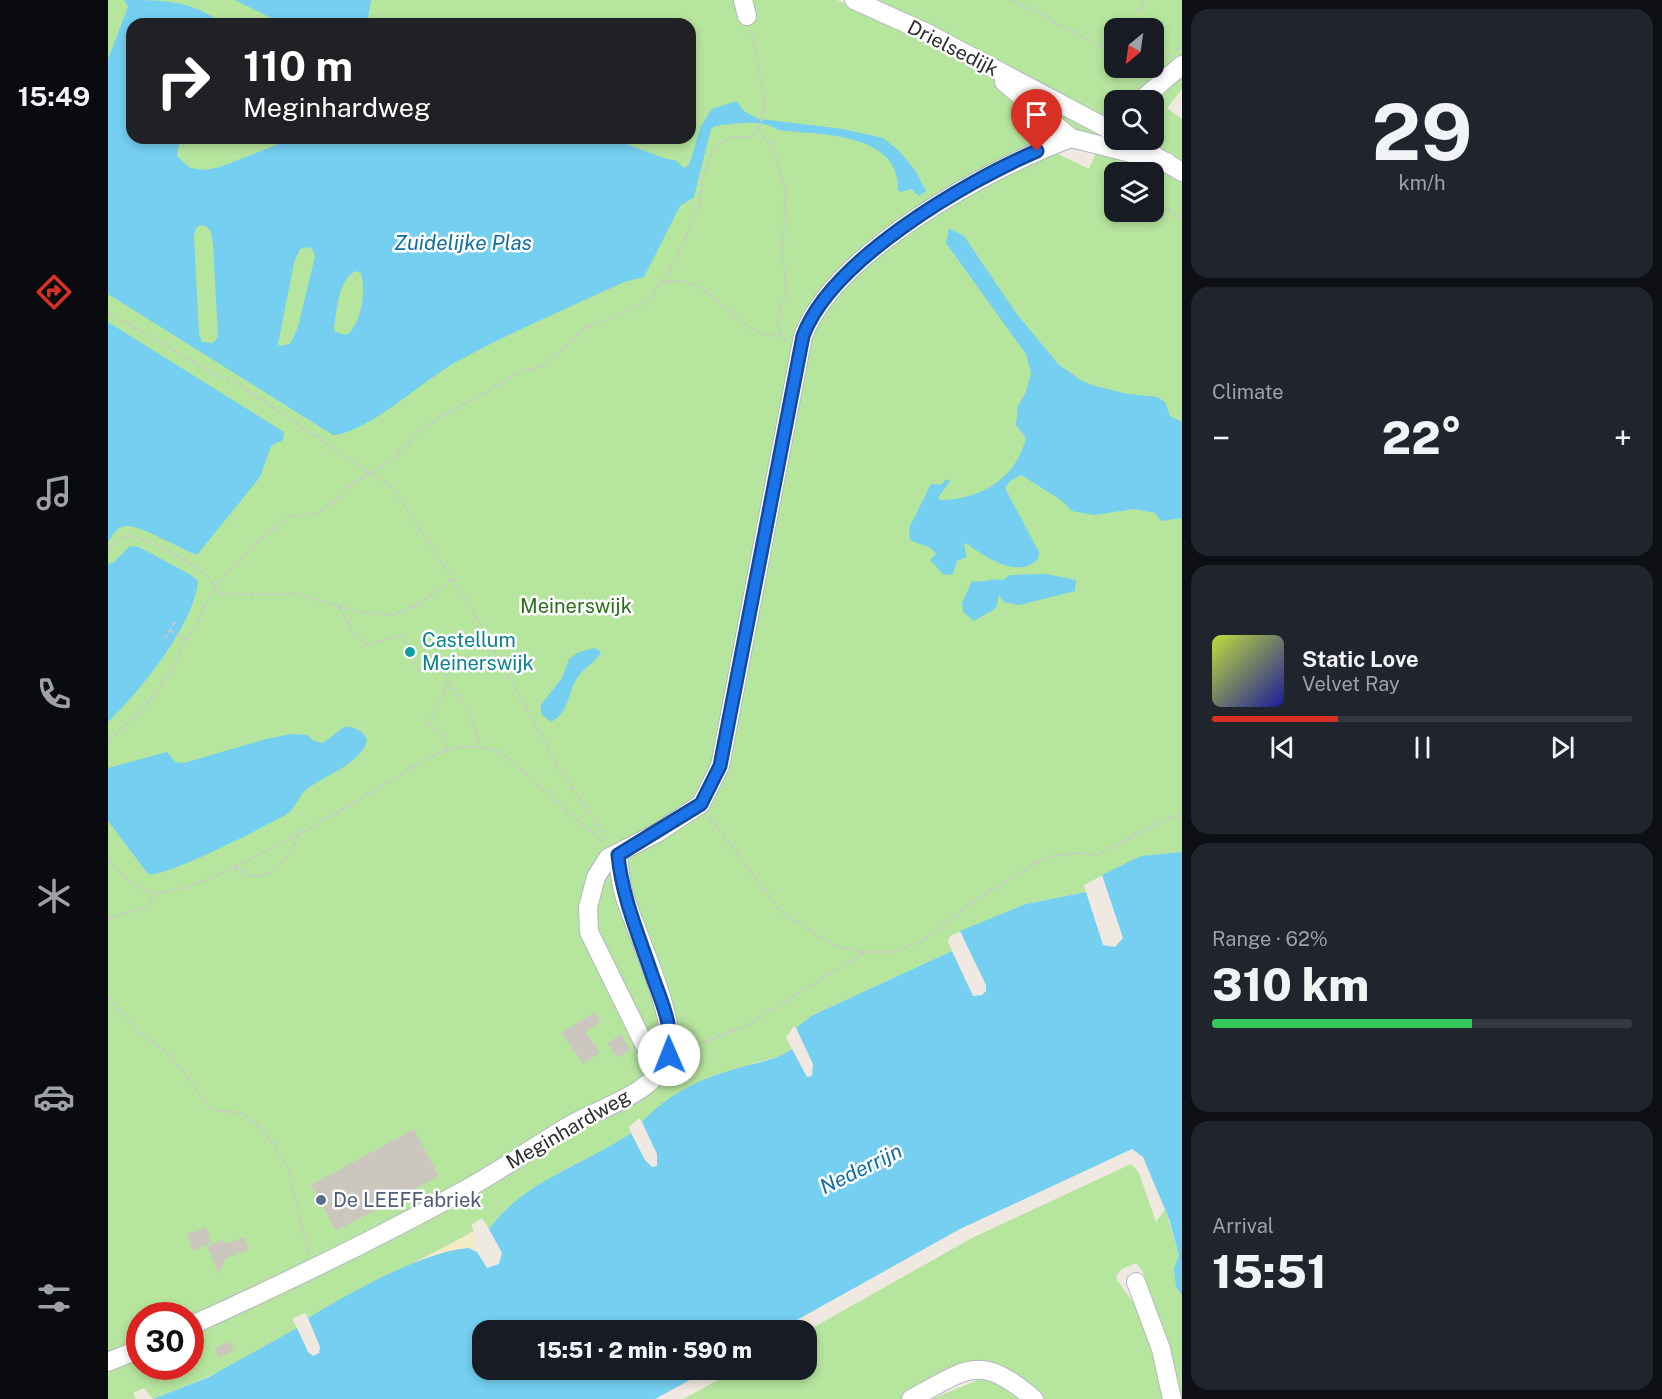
<!DOCTYPE html>
<meta charset="utf-8">
<style>
:root{--surface:#171b24;--page:#20242c;--text:#f1f3f6;--muted:#9ea1a6;--line:#363941;--accent:#d93025}
body{margin:0;font-family:"Public Sans",sans-serif;background:var(--page);color:var(--text);height:100vh;display:flex;flex-direction:column;font-size:22px;white-space:nowrap}
*{box-sizing:border-box;margin:0}
p{font-size:20px;color:var(--muted)}
.icon{flex:none;width:33px;height:33px;fill:none;stroke:currentColor;stroke-width:2;stroke-linecap:round;stroke-linejoin:round}
.map{position:relative;flex:1;overflow:hidden}
.side{display:flex;flex-direction:column;gap:9px;padding:9px;background:#0d0f14;width:480px}
.side>*{flex:none}
.hud{position:absolute;left:18px;top:18px;width:570px;height:126px;border-radius:18px;box-shadow:0 3px 9px #0003;background:#202124;color:#fff;overflow:hidden}
.needle{width:39px;rotate:209deg}
.tools{position:absolute;left:996px;top:18px;display:grid;gap:12px}
.tools a{display:grid;place-items:center;width:60px;height:60px;border-radius:12px;background:var(--surface);box-shadow:0 3px 9px #0003;font-size:30px}
.speed{position:absolute;left:18px;top:1302px;display:flex;gap:12px;font-size:30px;font-weight:700;text-align:center}
.speed>*{display:grid;place-content:center;width:78px;height:78px;border-radius:50%;background:var(--surface);box-shadow:0 3px 9px #0003;line-height:1}
.speed .limit{border:9px solid #d22;background:#fff;color:#111}
.pin{position:absolute;display:grid;place-items:center;width:51px;height:51px;color:#fff;margin:-62px -26px;border-radius:50% 50% 50% 0;rotate:-45deg;box-shadow:0 0 6px #0007}
.pin .icon{rotate:45deg}
.me{position:absolute;width:66px;margin:-33px;rotate:359deg;stroke-linejoin:round;filter:drop-shadow(0 0 4px #0008)}
.turn{display:flex;align-items:center;gap:21px;height:126px;padding:0 18px;font-size:27px}
.turn .icon{width:78px;height:78px;stroke-width:2.5}
.turn b{display:block;font-size:42px;line-height:51px}
.big{font-size:45px;font-weight:800;line-height:1.1}
.side .card{flex:1;display:flex;flex-direction:column;justify-content:center;gap:9px;min-width:0;padding:0 21px;border-radius:18px;background:var(--page)}
.side .dial{align-items:center;gap:0}
.dial b{font-size:78px;line-height:1}
.song{display:flex;align-items:center;gap:18px}
.cover{width:72px;height:72px;border-radius:9px;background:linear-gradient(135deg,hsl(70 70% 55%),hsl(240 70% 35%))}
.played{height:6px;border-radius:3px;background:linear-gradient(90deg,var(--accent) 30%,var(--line) 30%)}
.keys{display:flex;justify-content:space-around;direction:ltr}
.heat{display:flex;justify-content:space-between;align-items:center;font-size:33px;direction:ltr}
.charge{height:9px;border-radius:4px;background:linear-gradient(90deg,#34c759 62%,var(--line) 0)}
.trip{position:absolute;left:364px;top:1320px;width:345px;height:60px;border-radius:18px;background:var(--surface);box-shadow:0 3px 9px #0003;font-weight:800;line-height:60px;text-align:center}
main{display:flex;flex:1;min-height:0}
.dock{display:flex;flex-direction:column;width:108px;justify-content:space-around;align-items:center;background:#090b0e;color:var(--muted)}
.dock .icon{width:42px;height:42px}
.dock .on{color:var(--accent)}
.dock b{font-size:27px;color:var(--text)}
.map>svg:first-child{display:block}
.green{fill:#b6e59e;fill-rule:evenodd}
.sand{fill:#f3ecc5}
.water{fill:#75cff0;fill-rule:evenodd}
.building{fill:#cbc7bf}
.lines{fill:none;stroke-linecap:round;stroke-linejoin:round}
.minor-casing{stroke:#b4b7c1;stroke-width:20}
.path{stroke:#c9c9c9;stroke-width:2;stroke-dasharray:4.5 3;stroke-linecap:butt}
.minor{stroke:#fff;stroke-width:18}
.route-casing{stroke:#114b97;stroke-width:15}
.route{stroke:#1a73e8;stroke-width:10}
.culture-dot{fill:#0f9aa8;stroke:#fff;stroke-width:2}
.service-dot{fill:#5c6f8a;stroke:#fff;stroke-width:2}
.labels{text-anchor:middle;stroke-width:5;stroke-linejoin:round;paint-order:stroke}
.street-label{font-size:20px;fill:#2e2e2e;stroke:#fff}
.park-label{font-size:20px;fill:#2c6e1b;stroke:#fff}
.culture-label{font-size:20px;fill:#0d838f;stroke:#fff;text-anchor:start}
.service-label{font-size:20px;fill:#4e5e75;stroke:#fff;text-anchor:start}
.water-label{font-size:21px;font-style:italic;fill:#0d6fa3;stroke:#fff}
</style>
<main>
<nav class="dock">
<b>15:49</b>
<svg class="icon on" aria-label="directions" viewBox="0 0 24 24"><path d="M12 3l9 9-9 9-9-9zM9 14v-3h6M13 9l2 2-2 2"/></svg>
<svg class="icon" aria-label="music" viewBox="0 0 24 24"><path d="M9 18V5l10-2v13"/><circle cx="6" cy="18" r="3"/><circle cx="16" cy="16" r="3"/></svg>
<svg class="icon" aria-label="phone" viewBox="0 0 24 24"><path d="M5 4h4l2 5-3 2q2 4 5 5l2-3 5 2v4C11 20 4 13 5 4z"/></svg>
<svg class="icon" aria-label="climate" viewBox="0 0 24 24"><path d="M12 3v18M4 7l16 10M4 17L20 7"/></svg>
<svg class="icon" aria-label="car" viewBox="0 0 24 24"><path d="M5 17H2v-5l4-1 3-4h7l3 4 3 1v5h-3M9 17h6M6 11h13"/><circle cx="7" cy="17" r="2"/><circle cx="17" cy="17" r="2"/></svg>
<svg class="icon" aria-label="filters" viewBox="0 0 24 24"><path d="M4 7h16M4 17h16"/><circle cx="9" cy="7" r="2"/><circle cx="15" cy="17" r="2"/></svg>
</nav>
<div class="map">
<svg width="1074" height="1399" viewBox="0 0 1074 1399">
<rect width="100%" height="100%" fill="#efe9e1"/>
<path class="green" d="M0,0H729C786,25 916,81 945,134L934,146L981,169L989,151L1059,171L1074,181V852L1014,865L976,885L978,892L918,904L842,936L840,941L844,951L703,1016L688,1028L685,1027L678,1038L684,1049L675,1055L610,1074L534,1122L531,1118L521,1127L523,1133C474,1166 417,1180 381,1229L374,1218L363,1225L366,1231C311,1262 254,1286 200,1318L197,1313L184,1319L189,1328C146,1359 94,1380 45,1399L36,1388L25,1393L28,1399H0ZM24,24H582V138H24ZM1006,172H1046V212H1006ZM32,1316H82V1366H32Z
M758,0H1074V60L1027,100H1006V119H997ZM1006,28H1046V68H1006Z
M1074,70V89L1059,108L1074,119V166L1034,140H1046V100Z
M909,88L1006,140L974,136Z
M1023,1164L1031,1173L1048,1222L1057,1209L1071,1256L1068,1287L1074,1296V1399H1067L1039,1296L1035,1272L1028,1263L1014,1269L1008,1276L1009,1280L1036,1317L1061,1399H933L914,1383L836,1374L794,1399H575L629,1370H699V1331L864,1238Z
M872,1379H889L920,1399H824Z"/>
<path class="sand" d="M366,1231L369,1252C351,1244 328,1256 310,1262Z"/>
<path class="water" d="M16,0C56,0 82,0 114,23L24,24V138H72L69,156L82,168L96,170L112,167L186,138H503L558,159L567,160L576,168L581,165L593,126L604,109L628,101L637,112L651,119L735,129L775,138L790,150L807,170L818,191L811,196L803,189L793,192L790,190C792,132 711,135 670,130C654,118 626,124 607,126L603,129L586,197L572,206L536,277L516,282C461,308 404,331 350,361C317,378 261,433 225,435L0,294V59L20,7ZM93,225L98,226L103,232L105,245L110,337L105,343L94,342L91,334L86,236L88,228ZM199,247L204,249L207,256L190,327L182,344L172,346L170,344L186,263L192,249ZM248,271L253,273C258,291 254,323 239,335L227,332L226,328C229,310 230,279 248,271Z
M127,0H263L259,24H175Z
M841,228L856,236L908,313L951,365L974,381L987,386L1020,394L1049,397L1057,402L1062,416L1074,422V518L1053,521L1047,513L1026,509L986,515L964,511L953,500L913,475L902,481L897,488L931,552L930,559C910,580 877,557 858,543L856,545L859,557L849,561L845,574L836,575L822,560L828,554C821,543 810,546 802,539L801,528L823,484L832,485L839,479L842,481L830,498L833,500C874,499 908,478 918,438L908,425L910,406L918,392L923,373L918,354L838,243Z
M0,322L176,432L175,440L163,446L152,477L89,555C73,549 31,524 17,526C9,527 4,536 0,542Z
M22,546L31,547L83,575L90,581C87,623 31,693 0,722V564L6,562Z
M938,574L968,580L967,591L911,605L896,602L891,595L888,608L866,621L855,612L854,603L864,581C875,583 884,578 895,580L902,575Z
M487,648L493,652C487,663 480,665 473,673C459,688 463,712 443,722L434,715L432,706L454,678L461,659L471,652Z
M236,727C245,726 257,731 259,741C251,765 217,775 199,789C190,796 188,808 179,814C160,825 55,879 40,874L0,821V768L59,752L67,762L76,763L158,739L183,734L199,735L206,741L215,743Z
M1074,852V1296L1068,1287L1066,1268L1071,1256L1061,1219L1035,1157L1024,1149L852,1229L671,1330H375V1370H600L547,1399H45L101,1377L189,1328L200,1352L205,1356L211,1353L212,1347L200,1318C240,1294 315,1251 361,1248L369,1252L379,1268L391,1264L394,1253L381,1229C417,1180 474,1166 523,1133L537,1160L544,1167L549,1166V1154L534,1122C559,1095 591,1079 627,1069C646,1063 667,1061 684,1049L699,1077L704,1076L705,1064L688,1028L703,1016L844,951L865,996L874,995L878,991V985L852,931L918,904L978,892L995,945L1007,947L1015,938L994,875L1033,856Z"/>
<path class="building" d="M487,1012L493,1022L478,1032L492,1052L476,1064L453,1033Z
M512,1034L523,1049L510,1058L499,1044Z
M306,1129L331,1176L228,1231L203,1185Z
M98,1227L103,1243L85,1251L79,1234Z
M136,1237L141,1249L117,1259L111,1275L99,1246L115,1240L117,1244Z
M122,1341L126,1351L111,1357L107,1348Z"/>
<g class="lines">
<g class="minor-casing">
<path id="minor" d="M635,0L639,16
M746,0L817,32L1006,132
M896,82L963,138L1059,162
M1033,100L1074,65
M1020,140L1074,172
M536,1044L481,932L480,907L488,877L500,858L549,833L593,804L612,766L695,336C727,252 881,168 963,138
M1028,1282L1053,1349L1064,1399
M82,1326C175,1284 266,1240 355,1191C390,1172 424,1148 459,1127C491,1107 547,1095 560,1056C572,1023 525,927 515,891C512,879 511,867 510,855
M0,1362L32,1349
M803,1399C860,1368 872,1353 926,1399"/>
</g>
<path class="path" d="M904,0L1006,53
M1029,12L1037,0
M1068,50L1074,47
M1046,65L1061,55
M651,129L666,151L677,188L675,255L678,290L669,324L678,344
M1009,166L1013,172
M1046,198L1074,219
M553,284C587,268 619,314 646,330C654,335 663,335 673,336
M0,312L104,373L125,381L279,484L289,494L369,618L450,767L500,840
M0,549C6,544 11,537 19,536C34,534 85,564 97,574C106,581 103,587 115,594H189L252,612L284,615L309,606L343,580
M231,607L245,632L259,645L294,635L311,672L357,661L397,670
M62,630L79,640
M57,639L68,620
M334,667L341,683L359,707L373,747
M0,741L36,708L60,675L95,611L105,588L154,537L184,516L209,513L224,504L248,481L283,461L316,427L414,371L435,366L477,328L541,302L567,261L592,204L595,175L603,155L612,143L625,137H642C670,112 646,62 643,30
M338,750L333,734L321,724L340,682
M601,816L672,911L727,946L756,952
M0,860C12,871 26,889 43,892C91,901 276,784 326,755C351,745 372,743 397,755L496,844
M125,867C131,869 140,876 147,876C171,877 185,849 193,831
M0,919L40,906L48,892
M0,997L30,1032L56,1050L75,1070L98,1105L106,1110L134,1113L157,1132L179,1165L201,1255
M574,1050L634,1028L756,952H784L816,940L874,895L939,857L967,853L988,855L1058,819L1074,814"/>
<use href="#minor" class="minor"/>
</g>
<g class="lines">
<g class="route-casing">
<path id="route" d="M561,1055C566,1028 553,1000 544,975C531,936 514,897 510,855L593,804L612,766L695,336C723,260 857,182 929,151"/>
</g>
<use href="#route" class="route"/>
</g>
<circle class="culture-dot" cx="302" cy="652" r="6"/>
<circle class="service-dot" cx="213" cy="1200" r="6"/>
<g class="labels">
<g class="street-label">
<text transform="translate(845 48) rotate(27)" y="7">Drielsedijk</text>
<text transform="translate(460 1129) rotate(-30)" y="7">Meginhardweg</text>
</g>
<g class="park-label">
<text x="468" y="613">Meinerswijk</text>
</g>
<g class="culture-label">
<text x="314" y="647">Castellum<tspan x="314" dy="23">Meinerswijk</tspan></text>
</g>
<g class="service-label">
<text x="225" y="1207">De LEEFFabriek</text>
</g>
<g class="water-label">
<text x="355" y="250">Zuidelijke Plas</text>
<text transform="translate(753 1169) rotate(-26)" y="7">Nederrijn</text>
</g>
</g>
</svg>
<div class="tools">
<a><svg class="needle" viewBox="-14 -14 28 28"><path d="M0-13l5 13h-10z" fill="#e53935"/><path d="M0 13l5-13h-10z" fill="#9ea1a6"/></svg></a>
<a><svg class="icon" aria-label="search" viewBox="0 0 24 24"><circle cx="10" cy="10" r="6"/><path d="M15 15l6 6"/></svg></a>
<a><svg class="icon" aria-label="layers" viewBox="0 0 24 24"><path d="M12 4l9 5-9 5-9-5zM3 14l9 5 9-5"/></svg></a>
</div>
<div class="speed"><div class="limit">30</div></div>
<div class="pin" style="left:929px;top:151px;background:#d93025"><svg class="icon" aria-label="arrive" viewBox="0 0 24 24"><path d="M6 21V4h12l-3 4 3 4H6"/></svg></div>
<svg class="me" style="left:561px;top:1055px" viewBox="-20 -20 40 40"><circle r="19" fill="#fff"/><path d="M0-13L10 11 0 6-10 11z" fill="#1a73e8"/></svg>
<div class="trip">15:51 · 2 min · 590 m</div>
<div class="hud">
<div class="turn"><svg class="icon" aria-label="right" viewBox="0 0 24 24"><path d="M7 20v-9h11M14 6l5 5-5 5"/></svg><div><b>110 m</b>Meginhardweg</div></div>
</div>
</div>
<section class="side">
<div class="card dial"><b>29</b><p>km/h</p></div>
<div class="card"><p>Climate</p>
<div class="heat"><a>−</a><b class="big">22°</b><a>+</a></div>
</div>
<div class="card">
<div class="song"><i class="cover"></i><div><b>Static Love</b><p>Velvet Ray</p></div></div>
<div class="played"></div>
<div class="keys"><svg class="icon" aria-label="previous" viewBox="0 0 24 24"><path d="M18 5L8 12l10 7zM5 5v14"/></svg><svg class="icon" aria-label="pause" viewBox="0 0 24 24"><path d="M8 5v14M16 5v14"/></svg><svg class="icon" aria-label="next" viewBox="0 0 24 24"><path d="M6 5l10 7-10 7zM19 5v14"/></svg></div>
</div>
<div class="card"><p>Range · 62%</p><b class="big">310 km</b><div class="charge"></div></div>
<div class="card"><p>Arrival</p><b class="big">15:51</b></div>
</section>
</main>
